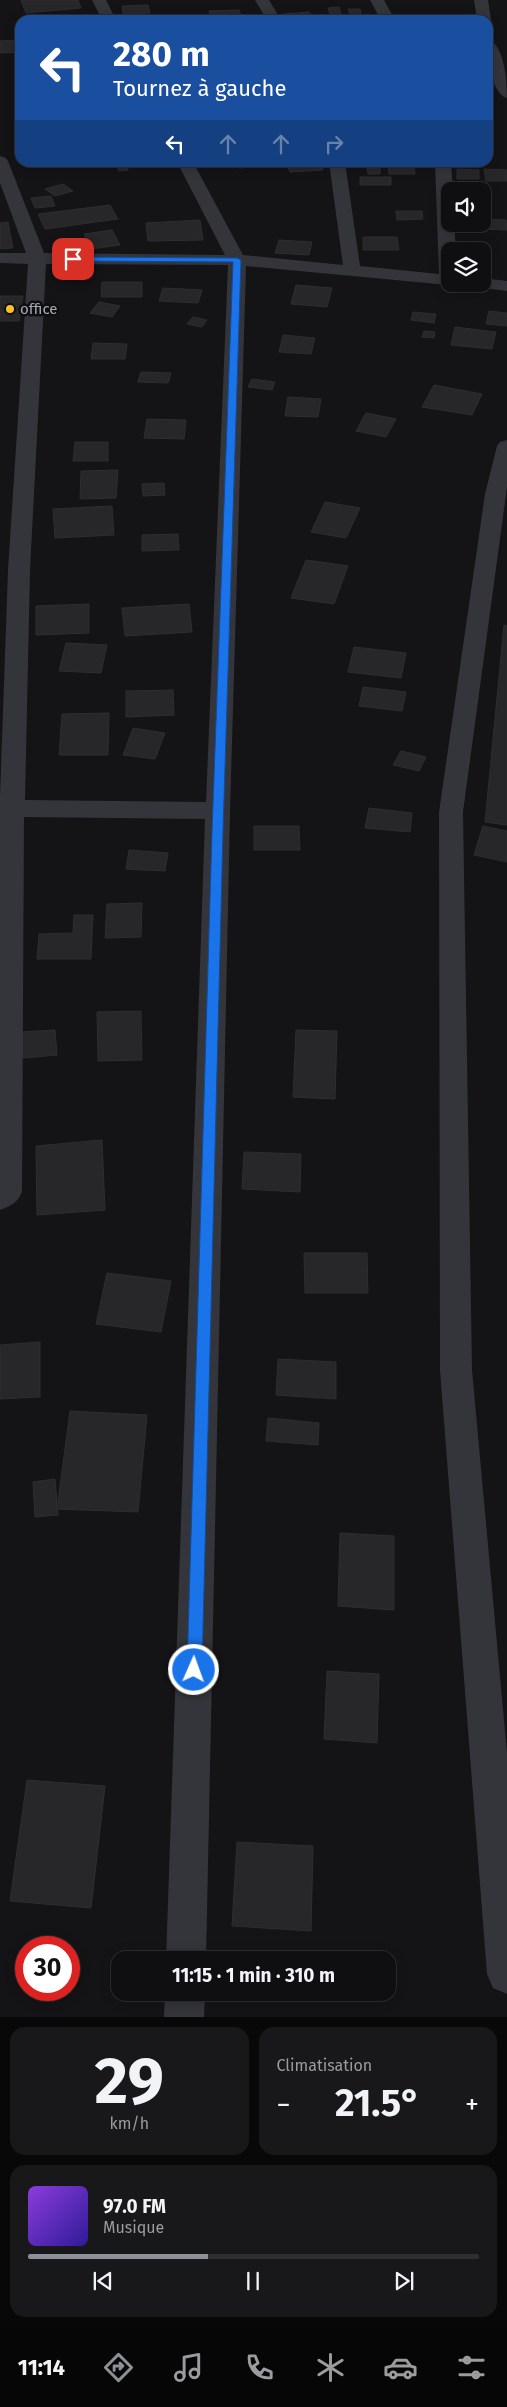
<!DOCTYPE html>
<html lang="fr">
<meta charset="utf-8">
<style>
:root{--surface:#0f0e10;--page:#181719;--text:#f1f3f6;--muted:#9b9c9f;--line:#2f2e30;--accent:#8c9099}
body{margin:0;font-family:"Fira Sans",sans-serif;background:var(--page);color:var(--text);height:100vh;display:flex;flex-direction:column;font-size:19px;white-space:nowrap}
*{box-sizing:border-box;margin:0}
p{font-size:16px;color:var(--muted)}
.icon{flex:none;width:28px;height:28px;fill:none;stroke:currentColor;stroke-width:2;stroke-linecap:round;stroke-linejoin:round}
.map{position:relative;height:2017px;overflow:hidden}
.side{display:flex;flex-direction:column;gap:10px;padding:10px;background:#080809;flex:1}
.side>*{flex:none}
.hud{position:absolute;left:15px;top:15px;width:478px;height:152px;border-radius:15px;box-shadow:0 2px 12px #0003,0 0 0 1px var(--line);background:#1a4fa0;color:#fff;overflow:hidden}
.fabs{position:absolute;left:441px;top:182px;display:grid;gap:10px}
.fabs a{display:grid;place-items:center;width:50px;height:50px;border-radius:10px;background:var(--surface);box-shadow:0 2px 12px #0003,0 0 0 1px var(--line);font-size:25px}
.speed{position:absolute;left:15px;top:1936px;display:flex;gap:10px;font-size:25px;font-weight:700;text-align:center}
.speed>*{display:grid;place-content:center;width:65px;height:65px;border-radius:50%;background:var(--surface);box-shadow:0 2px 12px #0003,0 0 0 1px var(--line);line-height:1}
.speed .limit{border:8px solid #d22;background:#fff;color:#111}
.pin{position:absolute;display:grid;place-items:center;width:42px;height:42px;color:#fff;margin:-21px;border-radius:10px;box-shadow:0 2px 8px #0006}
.me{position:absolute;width:55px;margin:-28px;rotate:2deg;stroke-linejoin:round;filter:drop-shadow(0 0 4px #0008)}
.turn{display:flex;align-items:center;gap:18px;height:105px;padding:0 15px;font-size:22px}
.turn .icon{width:65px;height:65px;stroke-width:2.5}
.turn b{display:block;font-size:35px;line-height:42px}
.lanes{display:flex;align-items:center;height:48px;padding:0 15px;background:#0003;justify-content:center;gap:25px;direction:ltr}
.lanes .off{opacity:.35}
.big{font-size:38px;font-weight:700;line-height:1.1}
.side .tile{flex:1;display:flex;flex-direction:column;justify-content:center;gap:8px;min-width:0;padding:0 18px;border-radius:15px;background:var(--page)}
.side .dial{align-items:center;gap:0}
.dial b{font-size:65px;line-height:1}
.song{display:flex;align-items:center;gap:15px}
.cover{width:60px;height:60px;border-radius:8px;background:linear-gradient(135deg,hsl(270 70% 55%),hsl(250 70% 35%))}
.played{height:5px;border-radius:2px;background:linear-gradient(90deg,var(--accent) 40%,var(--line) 40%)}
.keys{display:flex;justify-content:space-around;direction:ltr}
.heat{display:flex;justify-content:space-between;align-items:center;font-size:28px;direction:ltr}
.side .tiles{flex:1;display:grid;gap:10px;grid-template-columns:1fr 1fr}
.tile:last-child{grid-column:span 2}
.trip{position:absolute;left:111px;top:1951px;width:285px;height:50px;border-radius:15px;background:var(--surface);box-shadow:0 2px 12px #0003,0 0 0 1px var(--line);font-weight:700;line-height:50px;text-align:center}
.tab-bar{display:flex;height:80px;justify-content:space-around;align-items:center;background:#060606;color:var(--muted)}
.tab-bar .icon{width:35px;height:35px}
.tab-bar .selected{color:var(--accent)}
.tab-bar b{font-size:22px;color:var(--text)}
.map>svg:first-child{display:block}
.building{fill:#272629;stroke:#2e2d31}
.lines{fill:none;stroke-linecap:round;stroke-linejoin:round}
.minor{fill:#34353a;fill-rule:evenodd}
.route{fill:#1a73e8;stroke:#114b97}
.poi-dot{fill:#fac226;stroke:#0f0e10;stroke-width:2}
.labels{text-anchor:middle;stroke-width:5;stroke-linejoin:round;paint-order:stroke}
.far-poi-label{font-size:15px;fill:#a4a9b6;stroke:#0f0e10;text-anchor:start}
</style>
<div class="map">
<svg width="507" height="2017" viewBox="0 0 507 2017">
<rect width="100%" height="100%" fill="#141315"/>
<path class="building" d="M21,0H78L81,8L26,13Z
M148,5L150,13L123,14L122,6Z
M339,7L341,14H330L328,8Z
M348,9H360L361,14H350Z
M239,10L242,20H211L209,11Z
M309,12L312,19L286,20L284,14Z
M20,40V52L0,53V41Z
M238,162H270L271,166L239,168Z
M320,162L323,170L290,172L286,163Z
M126,163L128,170L119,171L116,164Z
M388,165H414L415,174H389Z
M367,168H380V174H368Z
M457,169L479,170V179H457Z
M484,169L507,170V181H486Z
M360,177H391V185H360Z
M63,184L73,191L55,196L45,189Z
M51,196L55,206L35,208L31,198Z
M110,205L118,219L45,229L38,214Z
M396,211H422L423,219L397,220Z
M482,219L506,220L507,230L475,229L474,224H482Z
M200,220L203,240L148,241L146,223Z
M8,222L13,248L0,249V223Z
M112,230L120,245L91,249L84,234Z
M363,237H397L399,250H363Z
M279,240L312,242L309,255L275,253Z
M482,252H488L491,268H482Z
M102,282H142V297H101Z
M296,285L332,288L327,307L291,304Z
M163,288L202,290L198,303L159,301Z
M0,296H23L19,321H0Z
M99,302L120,306L112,317L90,313Z
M489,311L507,313V326L486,324Z
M413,312L436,314L434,323L411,320Z
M193,317L207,320L202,327L187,324Z
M455,327L496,332L492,349L451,345Z
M424,331L435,332L434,338L422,337Z
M283,335L315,338L311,354L279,352Z
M93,343L127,344L125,359H91Z
M141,372L171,373L168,383L138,382Z
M252,379L275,382L272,390L248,387Z
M434,385L482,394L472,415L422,407Z
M288,397L321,399L318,417L285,416Z
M366,413L396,419L386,437L356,431Z
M147,419L186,420L184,439L144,438Z
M75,442H108V461H73Z
M118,470L116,498L80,499L81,471Z
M164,483L165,495L143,496L142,484Z
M325,502L360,508L346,538L311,532Z
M112,506L114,535L55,538L53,509Z
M178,534L179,550L142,551V535Z
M306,560L348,566L334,604L291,598Z
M89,604V633L36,635V606Z
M189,604L192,632L125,636L122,608Z
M504,625L507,626V825L485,822Z
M66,643L107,645L101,673L59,671Z
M354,647L406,653L401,678L348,672Z
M363,687L406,692L402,711L359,706Z
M173,690L174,715L126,717V691Z
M109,713L108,755H59L62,714Z
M133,728L165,733L155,759L123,755Z
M401,751L426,757L419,771L393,765Z
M369,808L412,813L410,832L365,828Z
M254,826H299L300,850H254Z
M483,826L507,831V862L474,855Z
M129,850L168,853L165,871L126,869Z
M142,903L141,937L105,938L107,904Z
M74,915H93L91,959H37L39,934L73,933Z
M141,1011L142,1060L98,1061L97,1012Z
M55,1030L57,1055L23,1058L21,1032Z
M296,1030L337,1031L335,1099L293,1097Z
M102,1140L105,1210L37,1215L36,1146Z
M244,1152L301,1154L300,1192L242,1189Z
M304,1253H367L368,1293H305Z
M107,1273L171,1281L161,1332L96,1324Z
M40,1342V1397L0,1399V1345Z
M278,1359L336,1362V1399L276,1395Z
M70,1411L147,1415L138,1512L57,1509Z
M268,1418L319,1423L318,1445L266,1441Z
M55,1479L58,1515L35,1517L33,1482Z
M340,1533L394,1536V1610L338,1606Z
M327,1671L379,1674L377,1743L324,1739Z
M27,1780L105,1786L91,1908L10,1901Z
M237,1842L313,1846L311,1931L232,1926Z"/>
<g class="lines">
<path class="minor" d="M92,0H106L116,20H102Z
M255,0H269L281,20H267Z
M370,0H384L395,20H381Z
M474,0H488L491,20L489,23L488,20H477Z
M488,40C505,44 507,83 507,98C491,94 486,53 488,40Z
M0,156L6,158L8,161L44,253L225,255L177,162H193L243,255L343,265L329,162H345L360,266L439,274L435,162H451L453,191H450V224H454L456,251H450V284H456L448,285L246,266L230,811L206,1960H166L205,819L24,817L22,1192C17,1203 11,1206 0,1210V796L8,570L28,264L0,263V253H26L0,183ZM46,264L228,265L206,802L25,800L30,570Z
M482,278L507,281V291L476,287L474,284H482Z
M507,440V487L463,812L472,1370L507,1753V1994L493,1988L487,1974L440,1370L439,812L485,494L497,446L500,442Z
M165,1992H205L204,2017H164Z"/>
</g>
<path class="route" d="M71,257L237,258L241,260L223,831L202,1670L200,1675L194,1677L189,1675L187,1670L212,831L233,262L73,261L70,259Z"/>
<circle class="poi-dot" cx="10" cy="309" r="5"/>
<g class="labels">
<g class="far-poi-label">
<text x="20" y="314">office</text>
</g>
</g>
</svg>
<div class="fabs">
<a><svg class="icon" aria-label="sound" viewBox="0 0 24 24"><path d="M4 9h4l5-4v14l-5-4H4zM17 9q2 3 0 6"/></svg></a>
<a><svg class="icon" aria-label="layers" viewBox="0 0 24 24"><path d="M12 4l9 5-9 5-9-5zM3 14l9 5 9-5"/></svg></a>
</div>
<div class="speed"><div class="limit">30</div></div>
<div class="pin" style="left:73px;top:259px;background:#d93025"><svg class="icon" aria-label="arrive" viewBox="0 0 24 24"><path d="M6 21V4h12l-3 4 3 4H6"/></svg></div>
<svg class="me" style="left:194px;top:1670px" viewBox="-20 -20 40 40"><circle r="17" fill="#1a73e8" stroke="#fff" stroke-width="3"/><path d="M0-11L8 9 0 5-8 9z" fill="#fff"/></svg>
<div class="trip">11:15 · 1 min · 310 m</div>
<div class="hud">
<div class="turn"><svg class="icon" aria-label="left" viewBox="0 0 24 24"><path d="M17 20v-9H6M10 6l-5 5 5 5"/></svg><div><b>280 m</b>Tournez à gauche</div></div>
<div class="lanes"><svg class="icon" aria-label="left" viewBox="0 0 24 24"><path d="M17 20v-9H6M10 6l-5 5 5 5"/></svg><svg class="icon off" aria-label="ahead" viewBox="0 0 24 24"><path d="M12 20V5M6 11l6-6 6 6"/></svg><svg class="icon off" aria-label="ahead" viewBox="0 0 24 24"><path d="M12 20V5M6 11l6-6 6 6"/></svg><svg class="icon off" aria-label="right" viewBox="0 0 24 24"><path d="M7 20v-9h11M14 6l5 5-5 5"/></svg></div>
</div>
</div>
<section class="side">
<div class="tiles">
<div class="tile dial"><b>29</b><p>km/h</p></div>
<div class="tile"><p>Climatisation</p>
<div class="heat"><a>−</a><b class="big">21.5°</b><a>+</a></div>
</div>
<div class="tile">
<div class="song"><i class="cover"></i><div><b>97.0 FM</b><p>Musique</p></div></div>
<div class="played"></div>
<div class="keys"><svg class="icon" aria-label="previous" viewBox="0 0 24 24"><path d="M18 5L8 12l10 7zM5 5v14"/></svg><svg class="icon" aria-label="pause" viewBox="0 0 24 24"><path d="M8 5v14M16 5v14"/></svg><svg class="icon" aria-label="next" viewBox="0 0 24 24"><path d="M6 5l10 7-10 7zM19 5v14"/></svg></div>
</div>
</div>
</section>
<nav class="tab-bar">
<b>11:14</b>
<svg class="icon selected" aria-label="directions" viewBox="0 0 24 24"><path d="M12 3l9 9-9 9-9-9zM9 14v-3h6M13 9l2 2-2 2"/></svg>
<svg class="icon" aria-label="music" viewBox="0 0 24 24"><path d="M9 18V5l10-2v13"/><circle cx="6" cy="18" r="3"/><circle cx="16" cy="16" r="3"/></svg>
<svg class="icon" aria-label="phone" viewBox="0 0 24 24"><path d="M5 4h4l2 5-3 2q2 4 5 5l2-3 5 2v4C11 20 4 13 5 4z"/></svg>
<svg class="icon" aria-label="climate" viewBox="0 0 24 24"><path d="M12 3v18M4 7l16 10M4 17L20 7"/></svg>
<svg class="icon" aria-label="car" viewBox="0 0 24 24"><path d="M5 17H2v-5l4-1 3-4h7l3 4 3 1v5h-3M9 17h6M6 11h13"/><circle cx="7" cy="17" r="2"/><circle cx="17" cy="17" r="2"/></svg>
<svg class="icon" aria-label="filters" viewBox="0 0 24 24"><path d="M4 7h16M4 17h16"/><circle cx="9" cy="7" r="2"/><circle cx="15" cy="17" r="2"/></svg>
</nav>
